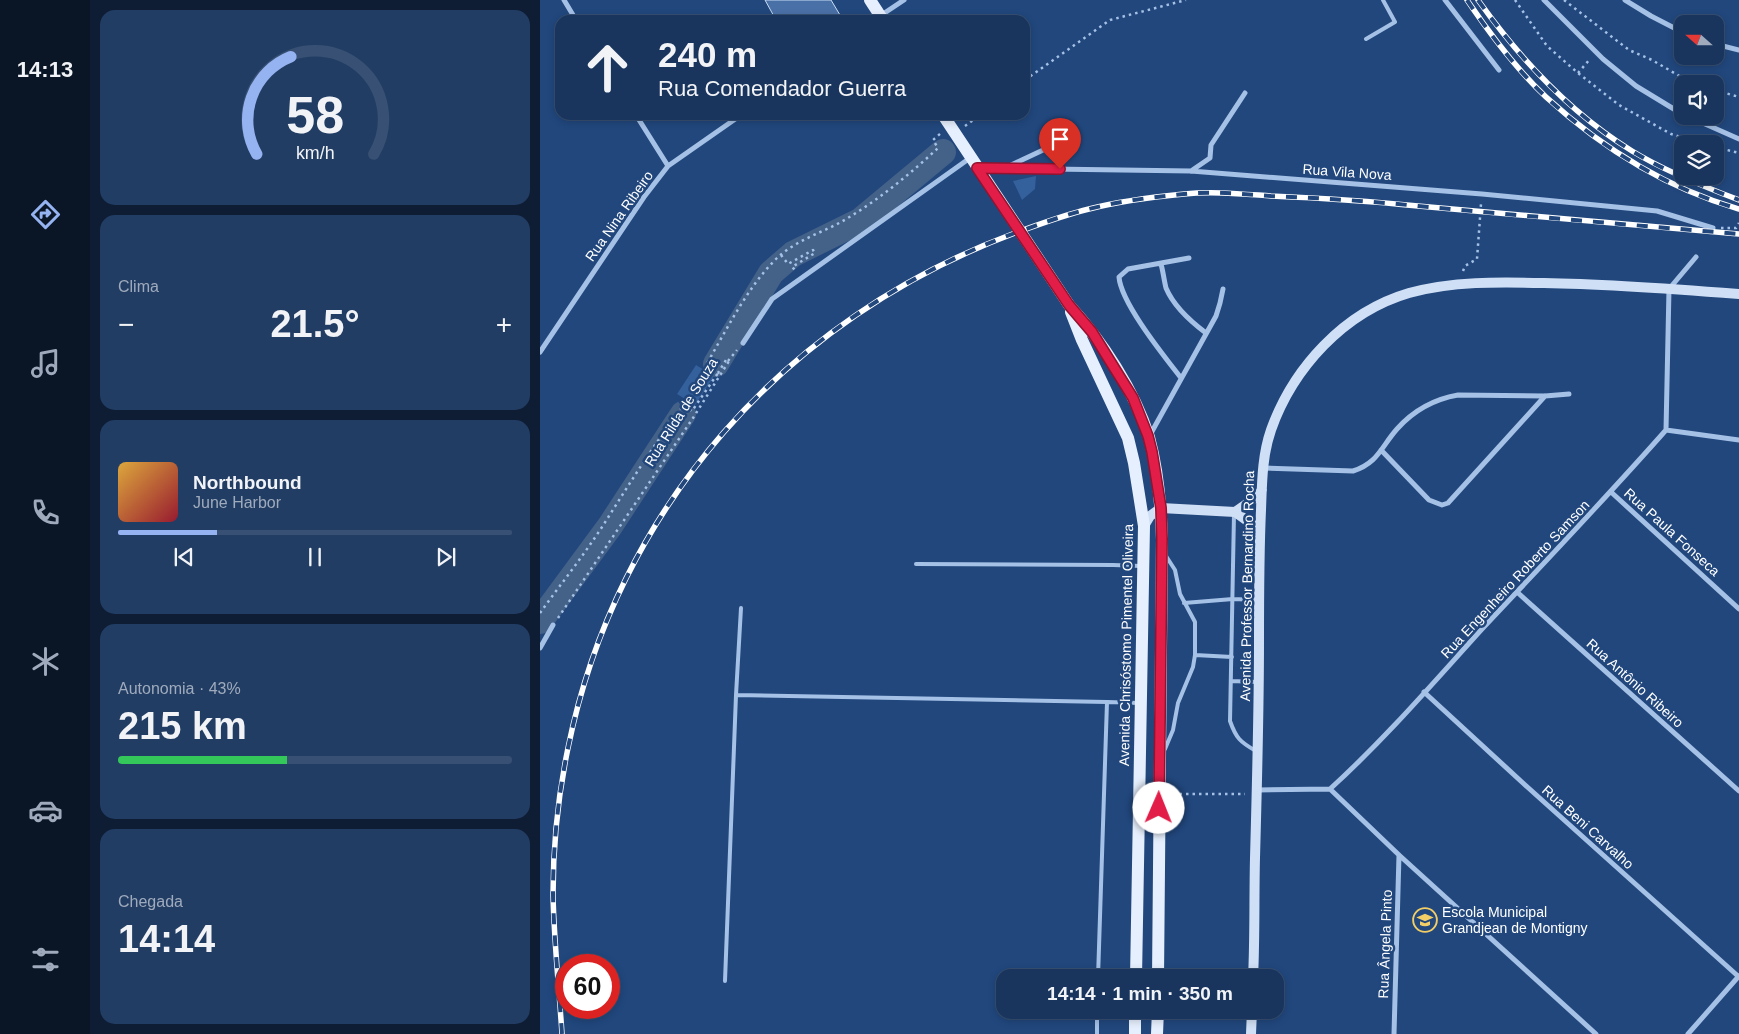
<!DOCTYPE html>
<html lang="pt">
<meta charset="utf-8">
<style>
:root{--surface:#19355e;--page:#223d64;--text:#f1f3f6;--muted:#9fabbc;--line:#375073;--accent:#95b2f1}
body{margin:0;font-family:Arial,sans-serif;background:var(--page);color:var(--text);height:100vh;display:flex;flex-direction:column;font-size:19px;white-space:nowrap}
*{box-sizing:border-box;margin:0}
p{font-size:16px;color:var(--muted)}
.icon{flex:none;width:28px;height:28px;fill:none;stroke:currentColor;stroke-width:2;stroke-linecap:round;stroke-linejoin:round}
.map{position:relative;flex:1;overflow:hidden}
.sheet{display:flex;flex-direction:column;gap:10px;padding:10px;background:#0e1d34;width:450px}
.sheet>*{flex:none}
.banner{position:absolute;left:15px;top:15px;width:475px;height:105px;border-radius:15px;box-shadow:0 2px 8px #0003,0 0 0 1px var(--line);background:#19355e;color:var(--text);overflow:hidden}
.needle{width:32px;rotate:291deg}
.fabs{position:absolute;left:1134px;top:15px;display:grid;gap:10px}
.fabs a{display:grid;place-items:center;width:50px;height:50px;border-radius:10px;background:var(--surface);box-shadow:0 2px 8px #0003,0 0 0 1px var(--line);font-size:25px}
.speed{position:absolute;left:15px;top:954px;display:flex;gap:10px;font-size:25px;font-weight:700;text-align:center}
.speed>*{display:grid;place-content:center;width:65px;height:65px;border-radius:50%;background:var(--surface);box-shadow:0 2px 8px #0003,0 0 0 1px var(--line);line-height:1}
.speed .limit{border:8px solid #d22;background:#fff;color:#111}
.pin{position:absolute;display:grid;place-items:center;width:42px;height:42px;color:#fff;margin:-51px -21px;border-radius:50% 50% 50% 0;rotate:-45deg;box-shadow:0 0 5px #0007}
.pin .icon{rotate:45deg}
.me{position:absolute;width:55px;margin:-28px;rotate:1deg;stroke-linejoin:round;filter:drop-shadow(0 0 4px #0008)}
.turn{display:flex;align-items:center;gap:18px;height:105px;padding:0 20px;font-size:22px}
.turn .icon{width:65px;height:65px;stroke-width:2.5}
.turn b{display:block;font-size:35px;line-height:42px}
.big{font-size:38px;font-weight:600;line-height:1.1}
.sheet .tile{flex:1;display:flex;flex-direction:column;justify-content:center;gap:8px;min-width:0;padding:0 18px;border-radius:15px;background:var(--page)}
.sheet .dial{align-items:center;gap:0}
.dial svg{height:130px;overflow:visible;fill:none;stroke:var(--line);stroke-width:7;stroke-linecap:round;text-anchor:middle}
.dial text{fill:var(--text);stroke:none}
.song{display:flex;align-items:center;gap:15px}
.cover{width:60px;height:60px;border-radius:8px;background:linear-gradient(135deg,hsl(40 70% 55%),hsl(350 70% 35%))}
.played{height:5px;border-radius:2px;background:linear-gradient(90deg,var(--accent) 25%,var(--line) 25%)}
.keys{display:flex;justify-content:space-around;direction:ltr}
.heat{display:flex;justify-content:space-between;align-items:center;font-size:28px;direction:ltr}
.charge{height:8px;border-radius:4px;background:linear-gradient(90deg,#34c759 43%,var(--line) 0)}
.trip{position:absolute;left:456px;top:969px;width:288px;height:50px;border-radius:15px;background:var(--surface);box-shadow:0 2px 8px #0003,0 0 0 1px var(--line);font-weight:600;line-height:50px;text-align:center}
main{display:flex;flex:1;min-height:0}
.tabs{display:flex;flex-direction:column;width:90px;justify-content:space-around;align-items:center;background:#0a1526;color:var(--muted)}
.tabs .icon{width:35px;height:35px}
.tabs .active{color:var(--accent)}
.tabs b{font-size:22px;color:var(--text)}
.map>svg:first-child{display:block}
.green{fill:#34609b}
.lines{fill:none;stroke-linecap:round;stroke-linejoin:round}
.river{stroke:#446188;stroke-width:26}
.building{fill:#4a71a7;stroke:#c8dcf5}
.path{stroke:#a5c1e6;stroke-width:2.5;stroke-dasharray:2.5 4;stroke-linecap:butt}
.lane{stroke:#a5c1e6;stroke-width:4}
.street{stroke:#a5c1e6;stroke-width:5}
.secondary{stroke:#cfdff5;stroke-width:10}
.primary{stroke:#e6effd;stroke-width:12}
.rail-casing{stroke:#fff;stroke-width:5.5}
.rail{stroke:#21477d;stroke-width:4;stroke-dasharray:11;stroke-linecap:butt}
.route-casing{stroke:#92132f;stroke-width:12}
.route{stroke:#e11d48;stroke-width:9}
.labels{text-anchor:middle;stroke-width:5;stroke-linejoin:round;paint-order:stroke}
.street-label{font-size:14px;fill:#fff;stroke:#21477d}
.poi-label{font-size:14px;fill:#fff;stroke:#21477d;text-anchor:start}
</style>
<main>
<nav class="tabs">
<b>14:13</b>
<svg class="icon active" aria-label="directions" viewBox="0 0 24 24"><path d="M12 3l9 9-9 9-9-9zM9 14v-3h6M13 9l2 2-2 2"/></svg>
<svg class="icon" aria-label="music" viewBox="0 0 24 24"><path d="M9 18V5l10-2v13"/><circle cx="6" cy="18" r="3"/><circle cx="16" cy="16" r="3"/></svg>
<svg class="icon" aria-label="phone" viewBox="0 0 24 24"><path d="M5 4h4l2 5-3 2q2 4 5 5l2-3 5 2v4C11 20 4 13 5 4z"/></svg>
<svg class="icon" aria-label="climate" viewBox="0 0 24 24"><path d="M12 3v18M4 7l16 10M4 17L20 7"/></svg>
<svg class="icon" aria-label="car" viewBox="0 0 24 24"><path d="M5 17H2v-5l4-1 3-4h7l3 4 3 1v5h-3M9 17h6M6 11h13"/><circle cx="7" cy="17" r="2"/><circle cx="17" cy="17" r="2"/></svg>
<svg class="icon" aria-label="filters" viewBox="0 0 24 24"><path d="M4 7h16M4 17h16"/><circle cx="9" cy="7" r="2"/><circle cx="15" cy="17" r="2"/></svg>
</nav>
<section class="sheet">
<div class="tile dial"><svg viewBox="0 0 100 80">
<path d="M14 69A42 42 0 1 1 86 69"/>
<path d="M14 69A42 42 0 0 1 35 9" stroke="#95b2f1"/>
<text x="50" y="56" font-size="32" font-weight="700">58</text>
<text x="50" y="72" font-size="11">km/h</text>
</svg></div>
<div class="tile"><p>Clima</p>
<div class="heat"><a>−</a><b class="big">21.5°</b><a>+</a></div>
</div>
<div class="tile">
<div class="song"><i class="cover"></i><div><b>Northbound</b><p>June Harbor</p></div></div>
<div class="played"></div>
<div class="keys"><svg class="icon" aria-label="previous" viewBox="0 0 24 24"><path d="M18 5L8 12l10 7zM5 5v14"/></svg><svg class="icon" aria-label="pause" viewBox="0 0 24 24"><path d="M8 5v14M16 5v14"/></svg><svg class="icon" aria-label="next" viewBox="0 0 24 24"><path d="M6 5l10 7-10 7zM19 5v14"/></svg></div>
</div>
<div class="tile"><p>Autonomia · 43%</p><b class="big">215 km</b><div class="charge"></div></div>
<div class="tile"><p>Chegada</p><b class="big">14:14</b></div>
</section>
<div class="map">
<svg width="1199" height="1034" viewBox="0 0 1199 1034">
<rect width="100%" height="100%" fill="#21477d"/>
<path class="green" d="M496,176L495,189L482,200L473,181Z
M156,365L174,376L155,405L137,394Z"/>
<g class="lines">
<path class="river" d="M176,364L231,273L253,254L320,221L403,152
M0,621L70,526L143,414"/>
</g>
<path class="building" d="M225,0H291L303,20H236Z"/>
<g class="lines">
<path class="path" d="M975,0L1007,46L1038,73L1079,105L1131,134L1165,144
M1024,0L1089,50L1112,60L1148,81L1157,84
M1038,73L1050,59
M485,80L570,20L646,0
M1175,90L1199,97
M425,126L440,115
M1175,147L1199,153
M1181,228H1196L1199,223
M241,255L248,264L273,250L275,253L252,267L256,271
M923,271L925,266L937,259L941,204
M188,361L197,350
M0,613C23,581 48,550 69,516C93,478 117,440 144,405L152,411L178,373
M18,618L153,418L189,361L186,360L178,373L166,365C186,331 207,288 235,260C254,241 279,234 301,222C336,202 369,175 398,148L393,140L401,133
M633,794H705"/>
<path class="lane" d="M826,39L855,22L843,0
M694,514L690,721C696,738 700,742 716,751
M376,564L573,565L601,566
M644,603L693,599L719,600
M655,655L692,657
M691,681L717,682
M196,695L201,608
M625,749L633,730L638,703L653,667L655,655V622L640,594L635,570L626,556
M558,978L567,702L599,703
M185,981L196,695L567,702
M557,1034V1010"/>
<path class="street" d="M24,0L36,20
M905,0L959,70
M1004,0L1063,59L1096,86L1142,114
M1085,0L1111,16L1142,32
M334,20L364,0
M1175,44L1199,50
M96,115L128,166
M1147,116L1199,139
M440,168L651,171L942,194L1117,211L1173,228
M465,168L518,143
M651,171L670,158L671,145L705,93
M621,264C623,271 624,280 626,288C634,307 650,321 666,333
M203,343L232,299L430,158
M0,352L104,197L128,166L201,115
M641,378C624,356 581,303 579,277L588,269L649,258
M1126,430L1199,440
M610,435L676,316L680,303L683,289
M841,450L889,500L902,505L908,503L1005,396
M723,468L813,471C838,463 841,447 857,429C873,411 895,399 918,395L1005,396L1029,394
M1071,492L1199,609
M977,592L1199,791
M0,648L13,625
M884,692L984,784L1199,977
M790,789L859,855L1056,1034
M717,790L790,789C844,740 893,683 942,629C1004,563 1066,498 1126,430L1129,289L1156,257
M854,1034L859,855
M1148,1034L1199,976"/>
<path class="secondary" d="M695,512L715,498L722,490
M604,526L610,516L621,508L695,512L720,530
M713,978C715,938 714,898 715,858C717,785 719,713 719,641C719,597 719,554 721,510C722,483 722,456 731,430C753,368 804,312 869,293C913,281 958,282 1004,283C1069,284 1134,289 1199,294
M711,1034L712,1010"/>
<path class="primary" d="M330,0L343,20
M403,115L529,305C562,341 594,390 609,437C618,470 621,505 622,539L618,978
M531,312L542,340L588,438L594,463L604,526L596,978
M595,1034V1010
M617,1034L618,1010"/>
<g class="rail-casing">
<path id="rail" d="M927,0C950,34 976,69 1006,97C1062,148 1126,188 1199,209
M938,0C980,59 1030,113 1092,151C1125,171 1162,186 1199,200
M22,1034C19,988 14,941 13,895C13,846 18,796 28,748C77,507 246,318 475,233C500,224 524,215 549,209C580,201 613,197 644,194C673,191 702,194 731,196C780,198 829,201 878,206C985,216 1092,225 1199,234"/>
</g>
<use href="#rail" class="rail"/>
</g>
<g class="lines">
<g class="route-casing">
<path id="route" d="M520,169L437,168L529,305L552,332L593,398L608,436L612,452L621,508L622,539L619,808"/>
</g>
<use href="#route" class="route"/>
</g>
<defs>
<g id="school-ring" transform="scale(1.25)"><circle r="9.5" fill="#21477d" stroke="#f3ce67" stroke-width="1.5"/><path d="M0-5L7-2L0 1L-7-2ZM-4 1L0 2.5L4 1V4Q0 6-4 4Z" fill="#f3ce67"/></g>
</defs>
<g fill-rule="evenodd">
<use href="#school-ring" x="885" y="920"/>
</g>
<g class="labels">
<g class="street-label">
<text transform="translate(807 172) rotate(4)" y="5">Rua Vila Nova</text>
<text transform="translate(79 216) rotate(-55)" y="5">Rua Nina Ribeiro</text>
<text transform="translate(141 412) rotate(-58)" y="5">Rua Rilda de Souza</text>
<text transform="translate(1132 532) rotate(42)" y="5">Rua Paula Fonseca</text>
<text transform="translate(975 579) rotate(-47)" y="5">Rua Engenheiro Roberto Samson</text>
<text transform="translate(707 586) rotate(-89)" y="5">Avenida Professor Bernardino Rocha</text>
<text transform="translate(586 645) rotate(-89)" y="5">Avenida Chrisóstomo Pimentel Oliveira</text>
<text transform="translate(1095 683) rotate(42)" y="5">Rua Antônio Ribeiro</text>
<text transform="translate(1048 827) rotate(42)" y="5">Rua Beni Carvalho</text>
<text transform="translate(845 944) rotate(-88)" y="5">Rua Ângela Pinto</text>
</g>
<g class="poi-label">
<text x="902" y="917">Escola Municipal<tspan x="902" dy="16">Grandjean de Montigny</tspan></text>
</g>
</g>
</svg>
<div class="fabs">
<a><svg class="needle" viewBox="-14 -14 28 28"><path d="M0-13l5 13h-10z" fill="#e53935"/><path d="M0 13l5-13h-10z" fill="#9fabbc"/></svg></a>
<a><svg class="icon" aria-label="sound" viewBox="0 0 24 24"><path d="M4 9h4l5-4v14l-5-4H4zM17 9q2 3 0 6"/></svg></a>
<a><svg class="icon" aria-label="layers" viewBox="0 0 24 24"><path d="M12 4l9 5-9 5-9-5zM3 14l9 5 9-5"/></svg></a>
</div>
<div class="speed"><div class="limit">60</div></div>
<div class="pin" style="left:520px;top:169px;background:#d93025"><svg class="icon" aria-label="arrive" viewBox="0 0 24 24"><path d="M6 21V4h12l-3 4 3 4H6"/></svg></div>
<svg class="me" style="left:619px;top:808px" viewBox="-20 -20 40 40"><circle r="19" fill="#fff"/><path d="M0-13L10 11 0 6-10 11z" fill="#e11d48"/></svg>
<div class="trip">14:14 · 1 min · 350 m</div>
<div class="banner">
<div class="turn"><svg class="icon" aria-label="ahead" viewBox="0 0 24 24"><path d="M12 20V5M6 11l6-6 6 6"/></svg><div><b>240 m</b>Rua Comendador Guerra</div></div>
</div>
</div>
</main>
